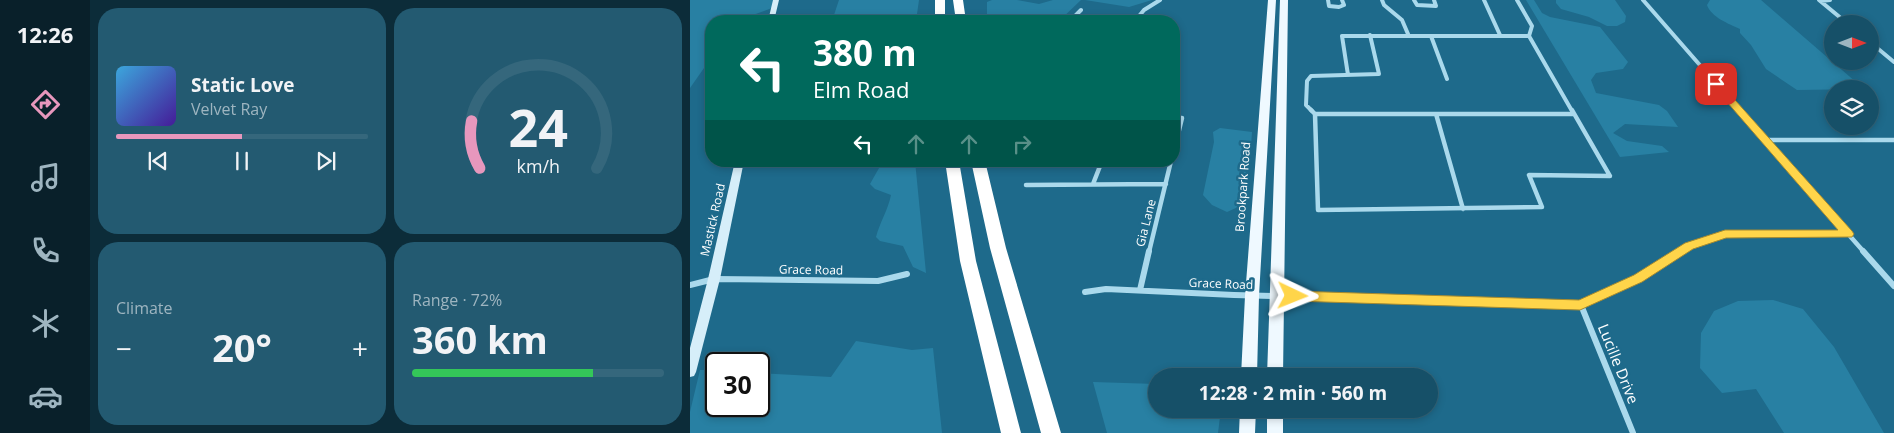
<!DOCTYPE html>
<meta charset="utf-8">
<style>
:root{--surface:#165068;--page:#235a71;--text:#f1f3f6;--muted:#9eb5c0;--line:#35677c;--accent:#e797bd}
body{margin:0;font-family:"Open Sans",sans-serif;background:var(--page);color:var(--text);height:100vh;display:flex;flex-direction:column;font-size:19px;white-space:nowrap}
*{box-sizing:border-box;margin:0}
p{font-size:16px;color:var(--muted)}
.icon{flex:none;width:28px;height:28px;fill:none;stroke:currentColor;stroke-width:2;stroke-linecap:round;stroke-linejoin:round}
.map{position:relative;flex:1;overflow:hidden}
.side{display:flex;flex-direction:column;gap:8px;padding:8px;background:#0c2c39;width:600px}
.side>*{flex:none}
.top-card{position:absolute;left:15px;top:15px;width:475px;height:152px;border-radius:20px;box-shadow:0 2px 8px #0003,0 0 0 1px var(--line);background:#00695c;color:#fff;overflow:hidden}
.needle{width:32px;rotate:90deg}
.tools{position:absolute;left:1134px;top:15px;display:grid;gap:10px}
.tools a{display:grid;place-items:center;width:55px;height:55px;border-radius:50%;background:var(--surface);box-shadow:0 2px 8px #0003,0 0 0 1px var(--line);font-size:25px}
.speed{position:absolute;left:15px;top:352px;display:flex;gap:10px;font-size:25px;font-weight:700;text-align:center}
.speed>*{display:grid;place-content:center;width:65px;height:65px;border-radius:50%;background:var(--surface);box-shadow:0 2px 8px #0003,0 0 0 1px var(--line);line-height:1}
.speed .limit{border:2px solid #111;border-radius:8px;background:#fff;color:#111}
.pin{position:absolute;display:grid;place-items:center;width:42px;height:42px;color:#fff;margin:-21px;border-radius:10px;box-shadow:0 2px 8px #0006}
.me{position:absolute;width:55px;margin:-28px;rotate:92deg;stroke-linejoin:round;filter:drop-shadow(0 0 4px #0008)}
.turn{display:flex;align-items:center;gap:18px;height:105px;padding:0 25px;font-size:22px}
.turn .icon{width:65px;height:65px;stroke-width:2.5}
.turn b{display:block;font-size:35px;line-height:42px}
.lanes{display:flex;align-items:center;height:48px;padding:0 25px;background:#0003;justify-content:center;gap:25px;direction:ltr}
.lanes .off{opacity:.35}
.big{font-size:38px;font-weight:700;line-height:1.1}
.side .widget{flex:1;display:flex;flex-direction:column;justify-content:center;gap:8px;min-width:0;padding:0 18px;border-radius:20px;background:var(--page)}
.side .dial{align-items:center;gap:0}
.dial svg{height:130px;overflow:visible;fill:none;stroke:var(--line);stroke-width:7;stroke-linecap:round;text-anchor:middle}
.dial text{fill:var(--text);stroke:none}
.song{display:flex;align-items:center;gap:15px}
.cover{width:60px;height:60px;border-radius:8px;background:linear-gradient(135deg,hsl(200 70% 55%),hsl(260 70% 35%))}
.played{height:5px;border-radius:2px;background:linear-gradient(90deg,var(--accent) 50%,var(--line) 50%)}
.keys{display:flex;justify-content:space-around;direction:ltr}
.heat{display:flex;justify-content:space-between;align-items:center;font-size:28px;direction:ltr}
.charge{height:8px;border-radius:4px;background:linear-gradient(90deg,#34c759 72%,var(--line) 0)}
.side .tiles{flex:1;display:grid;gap:8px;grid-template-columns:repeat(2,1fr)}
.trip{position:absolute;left:458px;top:368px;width:290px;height:50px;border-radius:25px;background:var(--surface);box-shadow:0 2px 8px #0003,0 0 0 1px var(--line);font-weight:700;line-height:50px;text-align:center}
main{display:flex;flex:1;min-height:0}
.menu{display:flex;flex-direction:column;width:90px;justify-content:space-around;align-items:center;background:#09202a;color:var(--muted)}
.menu .icon{width:35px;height:35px}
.menu .current{color:var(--accent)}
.menu b{font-size:22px;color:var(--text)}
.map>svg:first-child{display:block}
.green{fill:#2880a3}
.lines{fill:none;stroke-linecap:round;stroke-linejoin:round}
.street-far2{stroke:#aad9ec;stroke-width:4}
.street-far1{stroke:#aad9ec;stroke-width:4.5}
.street{stroke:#aad9ec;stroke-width:6}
.secondary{fill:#d6eef9;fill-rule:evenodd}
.primary{fill:#eff9ff;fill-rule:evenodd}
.highway{fill:#fff;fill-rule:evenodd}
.route{fill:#ffd54a;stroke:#a68a30}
.labels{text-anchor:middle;stroke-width:5;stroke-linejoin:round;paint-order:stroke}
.street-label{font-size:12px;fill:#fff;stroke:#1e6a8b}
.near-street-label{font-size:15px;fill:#fff;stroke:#1e6a8b}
</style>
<main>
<nav class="menu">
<b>12:26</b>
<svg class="icon current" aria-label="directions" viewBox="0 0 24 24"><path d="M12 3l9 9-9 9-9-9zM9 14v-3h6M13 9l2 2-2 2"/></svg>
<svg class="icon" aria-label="music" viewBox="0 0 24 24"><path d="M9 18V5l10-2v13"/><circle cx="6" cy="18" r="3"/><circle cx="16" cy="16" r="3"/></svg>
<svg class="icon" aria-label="phone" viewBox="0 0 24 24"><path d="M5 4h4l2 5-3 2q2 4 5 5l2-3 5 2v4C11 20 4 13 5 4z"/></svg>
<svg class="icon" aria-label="climate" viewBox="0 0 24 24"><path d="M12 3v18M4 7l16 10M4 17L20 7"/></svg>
<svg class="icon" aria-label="car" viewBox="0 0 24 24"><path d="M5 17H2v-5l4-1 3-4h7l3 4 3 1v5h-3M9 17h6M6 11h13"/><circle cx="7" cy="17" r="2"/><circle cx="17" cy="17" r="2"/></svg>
</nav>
<section class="side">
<div class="tiles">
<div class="widget">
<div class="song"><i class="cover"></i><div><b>Static Love</b><p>Velvet Ray</p></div></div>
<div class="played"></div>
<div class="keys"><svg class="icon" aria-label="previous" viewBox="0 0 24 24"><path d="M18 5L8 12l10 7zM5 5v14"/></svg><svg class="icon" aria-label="pause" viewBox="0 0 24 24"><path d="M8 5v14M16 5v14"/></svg><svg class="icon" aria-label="next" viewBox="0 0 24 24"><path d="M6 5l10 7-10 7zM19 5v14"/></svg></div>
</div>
<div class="widget dial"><svg viewBox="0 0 100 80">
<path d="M14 69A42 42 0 1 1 86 69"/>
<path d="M14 69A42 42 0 0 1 9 40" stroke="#e797bd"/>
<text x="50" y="56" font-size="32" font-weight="700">24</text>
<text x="50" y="72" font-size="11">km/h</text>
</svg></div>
<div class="widget"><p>Climate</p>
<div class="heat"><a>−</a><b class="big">20°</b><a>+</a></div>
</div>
<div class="widget"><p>Range · 72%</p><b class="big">360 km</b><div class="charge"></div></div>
</div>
</section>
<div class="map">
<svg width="1204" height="433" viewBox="0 0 1204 433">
<rect width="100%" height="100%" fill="#1e6a8b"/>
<path class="green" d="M0,0H84L82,8L60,16L59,20L21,21V58L0,88Z
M149,0H229L226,21H142Z
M302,0H327L349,4L363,0H391L369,21H297V2Z
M395,0H462L439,7Z
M836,0H844L852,13L860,17L910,27L938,62L933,69L906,73L901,80L906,93L969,105L977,111L988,127L935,124L923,133L937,141L972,146L979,152L930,157Z
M866,0H925L936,16L935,22L927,26H917L899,17L871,9L866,3Z
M1020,0H1071L1174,89L1107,90L1076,69L1061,45L1050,33V29C1039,24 1021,17 1017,5Z
M530,128L562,132L557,203L537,212L522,205L513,195L524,142L523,132Z
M193,161H225L236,273L223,267L213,246L190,241L186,237C190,222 198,210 201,195L185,189L180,184Z
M1083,300L1113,309L1144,347L1194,433H1094L1066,389L1032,393L1010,368L1011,333L1024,311L1048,301Z
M166,341L222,350L243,348L252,433H0V412L10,370H26V406H69V373L141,377Z
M403,382L466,384V409H531L528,433H417Z"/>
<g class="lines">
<path class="street-far2" d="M638,0L639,6L649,7L654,5L652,0
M692,0L694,5L712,20L718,34
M724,0L727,5L746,6L744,0
M794,0L810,35
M827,0L842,26L839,36L882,111
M953,0L1050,111
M1129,0L1158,24
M1131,1L1140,0
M383,18L421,21
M380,21L391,10
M445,21L454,10L470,0
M741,36L757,79
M1180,42L1204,62
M658,75L652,36H839
M622,111L616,105L617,81L621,76L689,74L680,35"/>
<path class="street-far1" d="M621,110L625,114L628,210L852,207L839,175L920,176L882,110
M1049,110L1174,252
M625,114H883
M746,114L773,209
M484,118H492L484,151
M1075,140H1204
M403,184L412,161
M336,185L476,184
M459,252L481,161
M989,252L999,246L1035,234H1158"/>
<path class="street" d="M1173,251L1204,286
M0,285L24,279L188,281L217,274
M450,290L459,251
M395,292L416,289L544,295L891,305L948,279L991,251
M891,305L943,433"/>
<path class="secondary" d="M83,0H89L84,21H78Z
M45,161H54L30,279L6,372L4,376L0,377V348L18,279Z"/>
<path class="primary" d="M578,0H586L569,296L567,376H551L555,296Z
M590,0H598L593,376H577Z
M550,409H566L565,433H549Z
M577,409H593V433H577Z"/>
<path class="highway" d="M245,0H255V21H245Z
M263,0H273L276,21H266Z
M255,161H269L286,261L331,433H311L270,261Z
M281,161H295L316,248L371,433H351L300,248Z"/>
</g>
<path class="route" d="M1026,81L1029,82L1162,231L1164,234L1162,237L1036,238L1003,249L952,282L890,310L603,301L599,300L597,296L599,293L603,291L889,300L944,275L995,243L1035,230H1148L1023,86V82Z"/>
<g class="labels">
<g class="street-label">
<text transform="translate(553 187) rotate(-86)" y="4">Brookpark Road</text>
<text transform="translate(23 220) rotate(-77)" y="4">Mastick Road</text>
<text transform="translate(456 223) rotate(-76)" y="4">Gia Lane</text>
<text transform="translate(121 270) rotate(1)" y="4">Grace Road</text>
<text transform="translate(531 284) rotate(2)" y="4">Grace Road</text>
</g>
<g class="near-street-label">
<text transform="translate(928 364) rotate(68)" y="5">Lucille Drive</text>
</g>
</g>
</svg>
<div class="tools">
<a><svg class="needle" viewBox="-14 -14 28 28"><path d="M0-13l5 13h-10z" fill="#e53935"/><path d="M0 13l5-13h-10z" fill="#9eb5c0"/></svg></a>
<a><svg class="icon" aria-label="layers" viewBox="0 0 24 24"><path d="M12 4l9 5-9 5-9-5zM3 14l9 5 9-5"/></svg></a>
</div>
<div class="speed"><div class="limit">30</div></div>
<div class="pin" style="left:1026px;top:84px;background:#d93025"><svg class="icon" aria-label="arrive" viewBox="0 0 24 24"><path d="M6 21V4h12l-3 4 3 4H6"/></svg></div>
<svg class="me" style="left:603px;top:296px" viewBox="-20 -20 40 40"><path d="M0-17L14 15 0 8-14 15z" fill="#ffd54a" stroke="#fff" stroke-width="4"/></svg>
<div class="trip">12:28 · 2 min · 560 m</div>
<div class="top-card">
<div class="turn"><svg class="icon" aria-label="left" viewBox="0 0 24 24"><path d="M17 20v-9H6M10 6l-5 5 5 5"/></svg><div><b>380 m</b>Elm Road</div></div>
<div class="lanes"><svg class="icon" aria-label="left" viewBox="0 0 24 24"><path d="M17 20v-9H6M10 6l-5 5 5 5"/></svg><svg class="icon off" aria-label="ahead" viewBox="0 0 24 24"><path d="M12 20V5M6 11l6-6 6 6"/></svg><svg class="icon off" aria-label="ahead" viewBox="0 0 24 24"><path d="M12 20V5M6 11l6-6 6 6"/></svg><svg class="icon off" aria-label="right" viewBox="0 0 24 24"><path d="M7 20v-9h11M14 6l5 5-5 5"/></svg></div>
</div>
</div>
</main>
